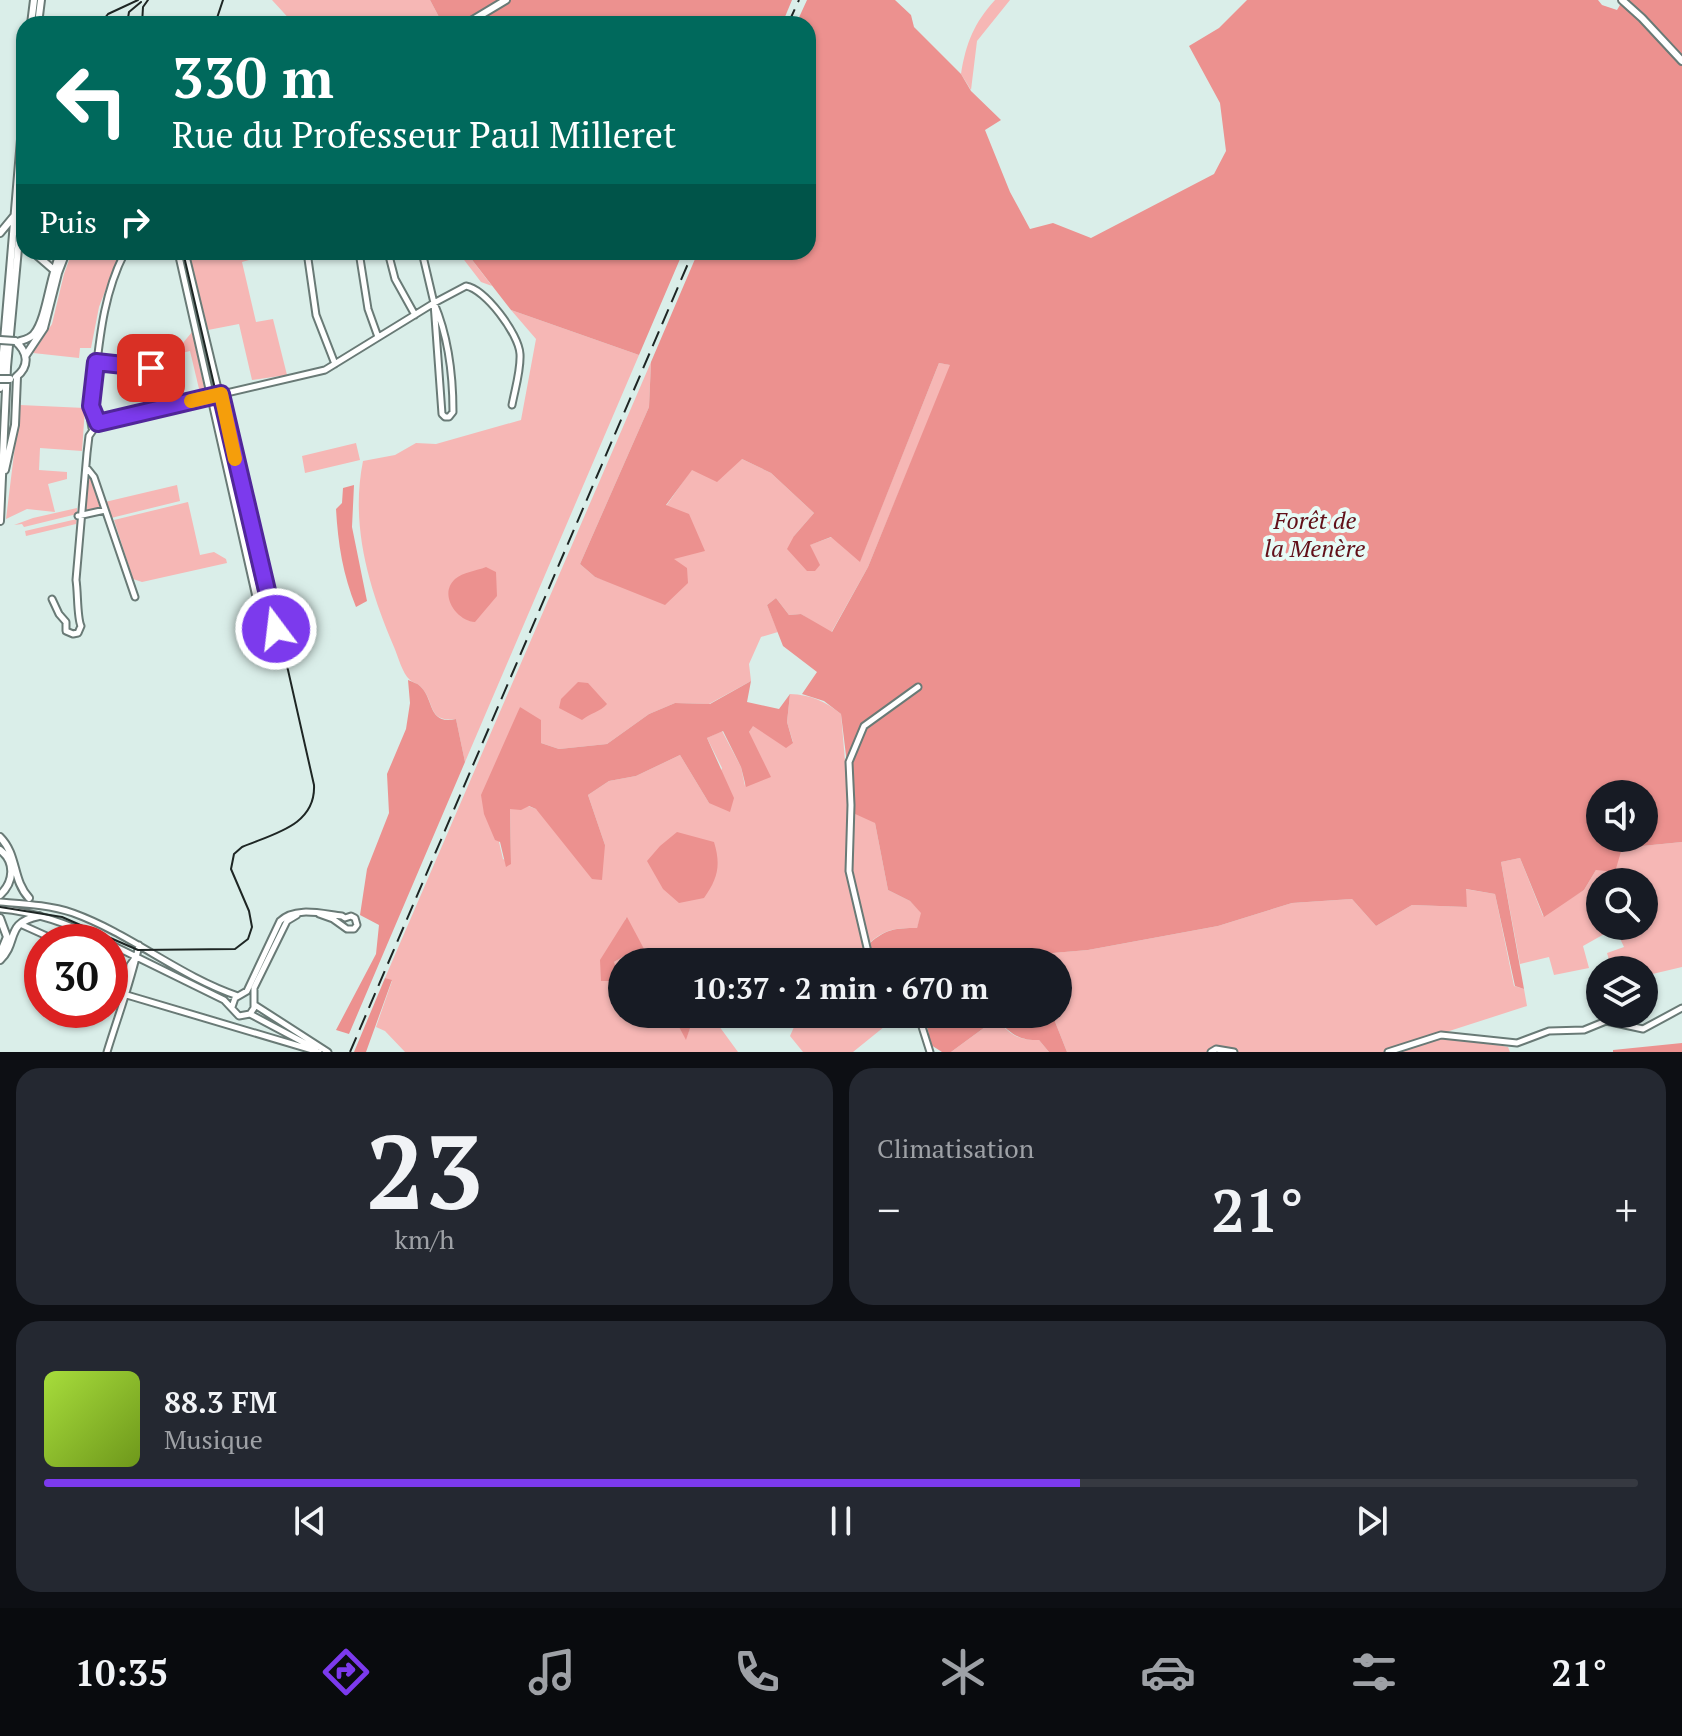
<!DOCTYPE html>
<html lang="fr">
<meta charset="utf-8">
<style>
:root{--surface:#171b24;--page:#242831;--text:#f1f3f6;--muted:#9ea1a6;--line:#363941;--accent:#7c3aed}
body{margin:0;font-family:"PT Serif",serif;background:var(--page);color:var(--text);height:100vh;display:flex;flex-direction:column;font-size:30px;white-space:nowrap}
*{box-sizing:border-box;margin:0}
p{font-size:26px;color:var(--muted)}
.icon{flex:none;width:44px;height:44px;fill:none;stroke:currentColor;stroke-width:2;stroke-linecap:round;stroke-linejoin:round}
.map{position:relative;height:1052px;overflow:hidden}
.side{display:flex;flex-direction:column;gap:16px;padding:16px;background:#0d0f14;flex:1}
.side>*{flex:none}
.top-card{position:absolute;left:16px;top:16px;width:800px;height:244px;border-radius:24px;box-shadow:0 2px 6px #0004;background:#00695c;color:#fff;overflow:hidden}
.tools{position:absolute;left:1586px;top:780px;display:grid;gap:16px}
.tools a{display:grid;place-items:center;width:72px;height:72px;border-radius:50%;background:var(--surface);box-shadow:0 2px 6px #0004;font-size:40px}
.speed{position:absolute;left:24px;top:924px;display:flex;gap:16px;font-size:40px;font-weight:700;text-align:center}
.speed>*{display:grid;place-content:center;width:104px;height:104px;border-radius:50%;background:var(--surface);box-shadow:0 2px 6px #0004;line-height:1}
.speed .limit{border:12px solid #d22;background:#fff;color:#111}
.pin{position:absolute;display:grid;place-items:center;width:68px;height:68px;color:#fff;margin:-34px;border-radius:16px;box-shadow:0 4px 12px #0006}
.me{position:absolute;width:88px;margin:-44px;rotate:345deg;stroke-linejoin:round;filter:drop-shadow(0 0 6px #0008)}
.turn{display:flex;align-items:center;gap:28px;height:168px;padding:0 24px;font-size:36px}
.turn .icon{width:104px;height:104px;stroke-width:2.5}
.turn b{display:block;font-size:56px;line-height:68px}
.then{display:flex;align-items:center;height:76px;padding:0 24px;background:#0003;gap:16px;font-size:30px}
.big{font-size:60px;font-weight:800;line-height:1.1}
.side .widget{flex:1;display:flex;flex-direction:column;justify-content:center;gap:12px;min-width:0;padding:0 28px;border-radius:24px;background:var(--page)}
.side .dial{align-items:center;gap:0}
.dial b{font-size:104px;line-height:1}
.song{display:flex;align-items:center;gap:24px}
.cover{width:96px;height:96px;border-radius:12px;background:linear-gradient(135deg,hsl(80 70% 55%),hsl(80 70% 35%))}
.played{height:8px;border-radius:4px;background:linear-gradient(90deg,var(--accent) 65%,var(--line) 65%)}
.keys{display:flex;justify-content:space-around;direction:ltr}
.heat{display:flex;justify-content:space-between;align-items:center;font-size:44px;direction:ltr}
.side .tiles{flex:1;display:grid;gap:16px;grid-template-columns:1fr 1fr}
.widget:last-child{grid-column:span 2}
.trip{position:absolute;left:608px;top:948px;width:464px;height:80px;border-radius:40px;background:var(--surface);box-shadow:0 2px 6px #0004;font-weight:800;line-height:80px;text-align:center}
.tab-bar{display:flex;height:128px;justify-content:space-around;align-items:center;background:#090b0e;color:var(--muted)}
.tab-bar .icon{width:56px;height:56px}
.tab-bar .selected{color:var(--accent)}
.tab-bar b{font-size:36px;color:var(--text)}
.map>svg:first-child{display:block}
.green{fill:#f6b7b5;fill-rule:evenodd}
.forest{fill:#ec918f;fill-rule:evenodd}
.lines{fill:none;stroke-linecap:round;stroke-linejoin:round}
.minor-casing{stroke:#697a76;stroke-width:9}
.major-casing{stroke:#697a76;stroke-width:10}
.minor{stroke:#fff;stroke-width:5}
.major{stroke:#fff;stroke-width:6}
.tram{stroke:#1e2624;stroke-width:2}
.rail{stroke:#1e2624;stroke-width:2;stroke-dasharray:16 8;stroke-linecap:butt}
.major-bridge-casing{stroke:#697a76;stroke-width:10;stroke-linecap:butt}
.major-bridge{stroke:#fff;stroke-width:6}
.route-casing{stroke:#51269a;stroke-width:20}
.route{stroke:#7c3aed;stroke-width:14}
.slow{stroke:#f59e0b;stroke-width:14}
.labels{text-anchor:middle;stroke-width:8;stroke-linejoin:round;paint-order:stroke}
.park-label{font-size:24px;font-style:italic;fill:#611019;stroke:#e7fbf6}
</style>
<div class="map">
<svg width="1682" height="1052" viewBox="0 0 1682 1052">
<rect width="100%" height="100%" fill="#daeee9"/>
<path class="green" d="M272,0H430L439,17L428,24H294Z
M995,0H1010L977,41L971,90L961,74C966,43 974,23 995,0Z
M72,252H120L99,307L91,348H80L79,358L33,353L52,324L64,274Z
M189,252H255L256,258L242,262L256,322L273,319L287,375L252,380L239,324L208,330Z
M458,252H466L492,286L481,282Z
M511,310L639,355L465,762L456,719C426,723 436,701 420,686C417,683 413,683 410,680C402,673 398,656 394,647C369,588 350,526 363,461L395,455L416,443L436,444L521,420L536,339Z
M192,332L204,387L200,393L190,351L173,355Z
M651,362L649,407L580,564L595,577L616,584L673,559L666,506L692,469L742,459L771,473L814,513L794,536L809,545L832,537L860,561L939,363L951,365L868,567L831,633L801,614L789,615L776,598L767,605L778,632L761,637L749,664L751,681L709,704L675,703L649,714L607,744L559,749L541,743L520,707L499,842L503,859L511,863L510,809L528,806L536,809L605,845L588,795L609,781L636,776L680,755L709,803L722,768L707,738L722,731L741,767L745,786L749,732L753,725L793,742L787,722L790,694C811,695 825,701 841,714L845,761L875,823L888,890L910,901L922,913L917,928C887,928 883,931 861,950L869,962H684L682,959L651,962L626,918L614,962L635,950L642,962H622V1014H672L686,1039L695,1014H733L719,1026L738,1052H405L385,1031L376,1027L392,981L385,978Z
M20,405L85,408L82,451L40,448L39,470L67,472V479L48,484L55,512L27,509L6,519Z
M356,443L360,460L305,473L302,456Z
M89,475L100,507L86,510Z
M177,485L180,501L111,518L105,502Z
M188,502L200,555L214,552L226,559L227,563L142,582L133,579L114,520Z
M77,508V514L24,527L22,524L14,525L33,518Z
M77,519L76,524L26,536L25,531Z
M1682,842V967L1644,976V970H1633L1632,967L1612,970L1607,953L1624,947L1615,928L1583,946L1589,968L1554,975L1549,957L1520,964L1501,862L1520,858L1543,916L1584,890L1596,870L1622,848ZM1600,882H1644V926H1600Z
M1465,889L1495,894L1514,986L1524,989L1527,1006L1440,1034L1508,1047L1510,1052H1067L1052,1014H1058V962H1040V954L1088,950L1218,926L1292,903L1352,899L1376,926L1412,905L1467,907Z
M783,1014H900L853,1052H803L790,1036L794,1027Z
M996,1019C1010,1034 1018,1041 1039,1040L1049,1052H951Z"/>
<path class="forest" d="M430,0H792L782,24H428L439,17Z
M807,0H895L911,15L914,27L961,74L971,91L1001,120L985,130L1010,192L1030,229L1053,223L1091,238L1214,174L1226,151L1220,103L1189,46L1219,28L1247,0H1598L1602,5L1617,10L1623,0H1682V842L1622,848L1615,872L1596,870L1584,890L1544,917L1520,858L1501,862L1524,989L1515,986L1495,894L1466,889L1467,907L1412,905L1376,926L1352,899L1292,903L1218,926L1088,950L1041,954L1040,962H878L871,952L870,943C886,929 896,928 917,928L921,913L910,901L888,890L875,823L853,813L841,714L824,701L802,694L817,672L783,646L767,605L776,598L789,615L801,614L832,632L868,567L950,365L939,363L860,562L831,537L810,545L820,565L815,571H807L787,549L794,536L814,513L771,473L742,459L717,482L692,470L666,505L689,514L705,551L674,559L687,568L688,583L665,605L595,577L580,564L649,407L651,362L698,252H808V24H796ZM1600,794H1644V838H1600Z
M466,252H683L639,355L511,310Z
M354,485L352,527L367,601L356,607C343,575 338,544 336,509L342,503L343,488Z
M486,567L496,572L497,596L475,622C457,621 438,595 455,579C463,572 476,571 486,567Z
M408,680C412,682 417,683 420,686C435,700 427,725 456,719L465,762L349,1034L336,1030L376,954L379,925L360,915L367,869L389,813L387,774L406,729L410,703Z
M751,681L747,702L779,709L790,694L787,722L793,743L786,748L753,726L749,732L771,777L746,787L741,767L723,731L707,738L734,798L730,812L709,803L680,755L636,776L609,781L588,795L605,845L602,880L592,879L536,809L529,806L521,810L510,809L511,864L506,867L500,842L495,840L484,814L481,795L520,707L541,720V743L559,749L607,744L649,714L675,703L710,704Z
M578,682L588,683L607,704C600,712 590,713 582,720L559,708L561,699Z
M677,832L714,842C721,865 718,878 704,898L679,903L663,889L647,861L660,846Z
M627,917L651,962H642L635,950L614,962L620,981H601L600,960Z
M385,978L392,980L366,1052H354Z
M672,1014H695L686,1040Z
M945,1014H1052L1067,1052H1049L1039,1040C1018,1041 1011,1033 996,1019L951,1052H942L931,1045L927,1026L942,1019Z
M1682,1043V1052H1613V1050Z"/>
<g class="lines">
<g class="minor-casing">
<path id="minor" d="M178,252L263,628L265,632L276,629L185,252
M307,252L316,315L335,364
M359,252L368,309L378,337
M388,252L395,279L415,315
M422,252L434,303L442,414L445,417H449L453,412C453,375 449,338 434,303
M96,362L167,370
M92,428L90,417C99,361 98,304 125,252
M86,467L94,477L135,597
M78,516L105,510
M52,599L59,614L66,622V631L73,634L78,633L81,626C77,618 78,592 76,580L87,453L89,436L98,423L325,370L434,303L466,286C485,289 519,334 520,354C521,370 515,389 512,405
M0,902C25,904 49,905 73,913C131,934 179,976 238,996
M0,909C37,912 72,925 106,942
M20,924L60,942
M110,944L224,1000L239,1016L250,1014
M874,962L868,952L849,871L851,805L849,762L864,726L918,687
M110,983L120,993L319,1052
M125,993L130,965L135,958
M255,1005L328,1052
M232,1007L235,998L247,991L280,921C295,906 323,914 342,916L345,918L351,916L355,918L357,925L354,929H347L333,919L319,914
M250,1014L254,1008V988L287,921L297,915
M250,1014L316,1049
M918,1014L930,1052
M107,1052C118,1016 131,982 139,945
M1211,1052L1216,1049L1234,1052
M1388,1052L1441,1035L1517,1043L1549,1031L1584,1030L1606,1021L1643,1029L1682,1008"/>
</g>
<g class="major-casing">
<path id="major" d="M1622,0L1642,18L1682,61
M31,24L34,0
M38,24L41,0
M466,24L506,0
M0,233L15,215
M33,252L55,271
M15,341C28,352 30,366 16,377
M17,342C23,340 30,339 34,334C47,319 50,273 61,252
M26,355L44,328L58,273L66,252
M0,388L24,104
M5,470L15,425L17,377
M0,521L7,367L24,184
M0,837C18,855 12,880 29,898
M0,850C16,862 14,882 0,895
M0,918L7,937L0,954
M0,960C19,942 4,923 39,916"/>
</g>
<use href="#minor" class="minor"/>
<use href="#major" class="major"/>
<path class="tram" d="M100,24L108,14L138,0
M127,24L129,12L141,2
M142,24L143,7L148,0
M215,24L223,0
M0,907L62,917L138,950L235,949L248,939L252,927L249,911L231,869L234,854L242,847C272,834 316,826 314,785L288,670L268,615L183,252"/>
<path class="rail" d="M788,24L799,0
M350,1052L693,252"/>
<g class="major-bridge-casing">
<path id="major-bridge" d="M0,340L15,341
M0,379H10"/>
</g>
<use href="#major-bridge" class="major-bridge"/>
</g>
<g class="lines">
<g class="route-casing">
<path id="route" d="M151,368L96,362L91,406L98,423L221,394L276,629"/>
</g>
<use href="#route" class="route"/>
<path class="slow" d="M191,401L221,394L235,459"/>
</g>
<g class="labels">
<g class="park-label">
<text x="1315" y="529">Forêt de<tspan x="1315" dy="28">la Menère</tspan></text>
</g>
</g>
</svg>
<div class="tools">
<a><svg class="icon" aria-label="sound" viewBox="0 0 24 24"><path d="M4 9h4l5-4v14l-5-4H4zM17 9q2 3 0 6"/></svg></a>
<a><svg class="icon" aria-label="search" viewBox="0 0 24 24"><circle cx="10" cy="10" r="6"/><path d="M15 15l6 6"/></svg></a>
<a><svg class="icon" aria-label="layers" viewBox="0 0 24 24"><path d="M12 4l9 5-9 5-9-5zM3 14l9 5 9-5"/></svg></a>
</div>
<div class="speed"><div class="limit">30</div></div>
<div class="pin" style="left:151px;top:368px;background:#d93025"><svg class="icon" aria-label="arrive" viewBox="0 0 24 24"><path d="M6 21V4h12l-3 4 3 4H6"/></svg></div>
<svg class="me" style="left:276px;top:629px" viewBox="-20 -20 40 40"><circle r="17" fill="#7c3aed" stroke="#fff" stroke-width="3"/><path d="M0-11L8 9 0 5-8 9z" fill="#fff"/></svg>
<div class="trip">10:37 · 2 min · 670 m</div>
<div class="top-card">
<div class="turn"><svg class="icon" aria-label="left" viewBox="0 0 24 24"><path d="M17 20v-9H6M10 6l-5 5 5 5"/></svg><div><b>330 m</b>Rue du Professeur Paul Milleret</div></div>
<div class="then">Puis<svg class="icon" aria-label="right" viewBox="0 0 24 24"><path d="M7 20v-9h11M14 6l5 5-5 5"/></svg></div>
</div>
</div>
<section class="side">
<div class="tiles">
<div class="widget dial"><b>23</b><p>km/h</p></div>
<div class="widget"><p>Climatisation</p>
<div class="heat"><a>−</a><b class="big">21°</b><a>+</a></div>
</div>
<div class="widget">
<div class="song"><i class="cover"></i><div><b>88.3 FM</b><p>Musique</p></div></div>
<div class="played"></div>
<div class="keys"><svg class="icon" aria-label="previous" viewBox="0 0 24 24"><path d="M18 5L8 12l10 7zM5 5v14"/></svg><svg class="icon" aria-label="pause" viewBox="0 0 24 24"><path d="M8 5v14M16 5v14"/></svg><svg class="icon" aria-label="next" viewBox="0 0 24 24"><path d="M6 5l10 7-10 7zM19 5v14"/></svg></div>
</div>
</div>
</section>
<nav class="tab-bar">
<b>10:35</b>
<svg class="icon selected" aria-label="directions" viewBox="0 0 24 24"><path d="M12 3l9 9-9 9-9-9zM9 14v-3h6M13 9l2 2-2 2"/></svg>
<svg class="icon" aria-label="music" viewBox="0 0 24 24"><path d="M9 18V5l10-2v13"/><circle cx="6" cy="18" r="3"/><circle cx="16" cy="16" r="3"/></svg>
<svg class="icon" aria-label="phone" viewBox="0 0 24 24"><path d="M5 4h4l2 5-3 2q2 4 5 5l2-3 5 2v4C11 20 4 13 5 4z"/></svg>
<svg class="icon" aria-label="climate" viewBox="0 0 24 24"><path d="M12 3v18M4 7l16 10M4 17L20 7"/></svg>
<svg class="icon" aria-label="car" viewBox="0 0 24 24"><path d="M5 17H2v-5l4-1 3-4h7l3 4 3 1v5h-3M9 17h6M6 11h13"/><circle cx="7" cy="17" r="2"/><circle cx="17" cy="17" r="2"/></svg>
<svg class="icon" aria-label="filters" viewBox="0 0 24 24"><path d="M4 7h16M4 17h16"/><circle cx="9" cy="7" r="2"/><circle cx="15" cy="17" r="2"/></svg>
<b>21°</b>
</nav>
